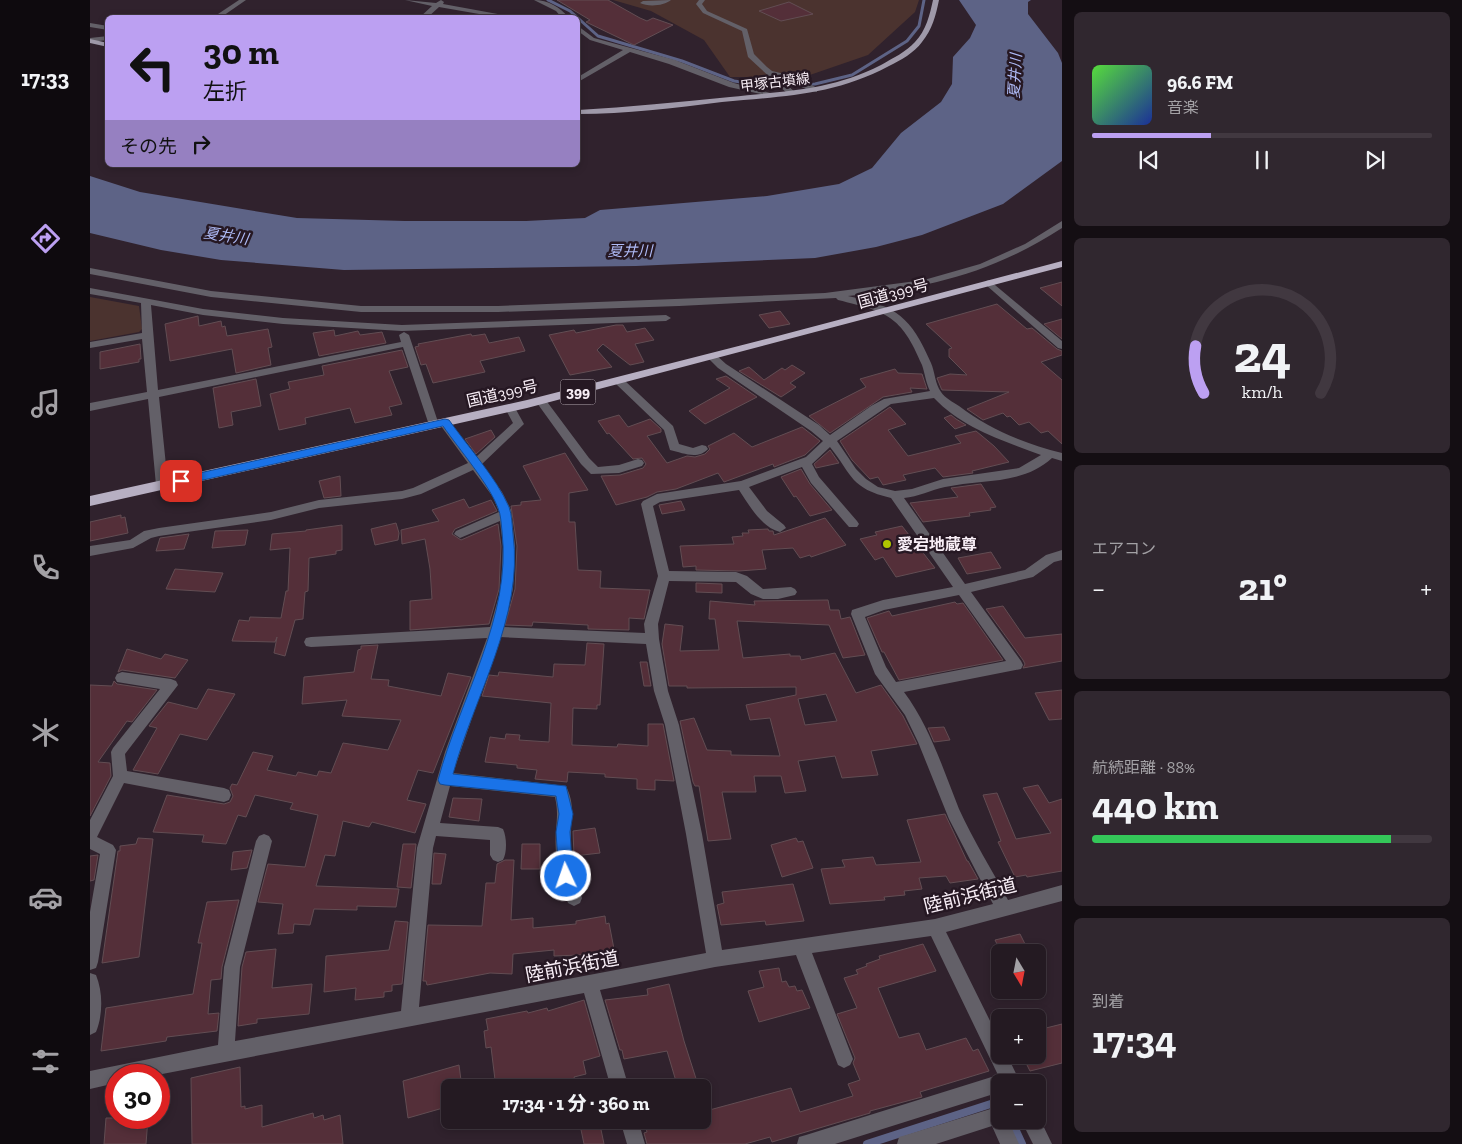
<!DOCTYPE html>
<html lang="ja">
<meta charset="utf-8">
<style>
:root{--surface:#241a22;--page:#30272f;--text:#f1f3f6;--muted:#a3a1a5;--line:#413840;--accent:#bca0f2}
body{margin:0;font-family:"Zilla Slab","Noto Sans JP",serif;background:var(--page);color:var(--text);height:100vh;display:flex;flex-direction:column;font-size:19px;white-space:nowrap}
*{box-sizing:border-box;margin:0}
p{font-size:16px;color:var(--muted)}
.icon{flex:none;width:28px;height:28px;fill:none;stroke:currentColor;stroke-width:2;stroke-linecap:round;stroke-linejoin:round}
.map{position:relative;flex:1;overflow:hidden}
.side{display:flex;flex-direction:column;gap:12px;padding:12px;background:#140e13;width:400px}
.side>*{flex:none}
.hud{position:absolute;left:15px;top:15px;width:475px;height:152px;border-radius:8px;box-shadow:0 2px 8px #0003,0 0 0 1px var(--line);background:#bca0f2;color:#111;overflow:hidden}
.needle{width:32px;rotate:170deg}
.controls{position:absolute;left:901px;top:944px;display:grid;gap:10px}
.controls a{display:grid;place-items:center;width:55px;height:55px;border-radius:8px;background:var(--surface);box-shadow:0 2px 8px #0003,0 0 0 1px var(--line);font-size:25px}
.speed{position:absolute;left:15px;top:1064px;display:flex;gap:10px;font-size:25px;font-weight:700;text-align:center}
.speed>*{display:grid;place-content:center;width:65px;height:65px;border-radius:50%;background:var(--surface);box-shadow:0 2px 8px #0003,0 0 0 1px var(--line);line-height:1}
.speed .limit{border:8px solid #d22;background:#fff;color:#111}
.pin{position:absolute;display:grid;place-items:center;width:42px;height:42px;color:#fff;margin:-21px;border-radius:10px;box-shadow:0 2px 8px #0006}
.me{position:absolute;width:55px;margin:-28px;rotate:357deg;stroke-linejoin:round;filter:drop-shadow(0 0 4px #0008)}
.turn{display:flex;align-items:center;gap:18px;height:105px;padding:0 15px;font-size:22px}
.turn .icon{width:65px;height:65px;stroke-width:2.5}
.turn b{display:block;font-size:35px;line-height:42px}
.then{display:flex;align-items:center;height:48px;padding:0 15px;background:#0003;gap:10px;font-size:19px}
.big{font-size:38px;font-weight:800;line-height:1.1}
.side .tile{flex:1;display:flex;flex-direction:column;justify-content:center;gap:8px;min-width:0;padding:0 18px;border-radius:8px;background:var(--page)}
.side .dial{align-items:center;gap:0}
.dial svg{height:130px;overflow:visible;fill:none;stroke:var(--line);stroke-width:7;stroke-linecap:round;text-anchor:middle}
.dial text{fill:var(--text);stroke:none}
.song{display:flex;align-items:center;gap:15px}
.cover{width:60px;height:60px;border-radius:8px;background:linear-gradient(135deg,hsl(110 70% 55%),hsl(230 70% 35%))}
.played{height:5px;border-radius:2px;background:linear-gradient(90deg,var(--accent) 35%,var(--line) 35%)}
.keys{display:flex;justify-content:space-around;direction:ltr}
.heat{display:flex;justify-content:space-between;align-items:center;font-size:28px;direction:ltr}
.charge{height:8px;border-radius:4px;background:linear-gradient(90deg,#34c759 88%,var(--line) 0)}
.trip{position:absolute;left:351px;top:1079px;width:270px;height:50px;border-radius:8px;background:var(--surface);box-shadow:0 2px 8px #0003,0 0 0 1px var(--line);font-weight:800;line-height:50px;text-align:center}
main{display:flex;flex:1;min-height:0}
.tabs{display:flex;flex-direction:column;width:90px;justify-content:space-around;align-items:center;background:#0e0a0e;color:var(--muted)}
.tabs .icon{width:35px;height:35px}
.tabs .selected{color:var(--accent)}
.tabs b{font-size:22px;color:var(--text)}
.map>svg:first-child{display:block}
.green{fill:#4b332f}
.water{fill:#5d6386}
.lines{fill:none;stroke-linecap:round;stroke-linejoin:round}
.stream-far1{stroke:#5d6386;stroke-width:3}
.stream{stroke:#5d6386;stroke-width:8}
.building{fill:#542f39;stroke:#624d53;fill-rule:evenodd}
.minor{fill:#636068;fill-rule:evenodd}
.major{fill:#9f99a9;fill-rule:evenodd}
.highway{fill:#b7afc2;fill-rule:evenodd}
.route{fill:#1a73e8;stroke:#114b97}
.poi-dot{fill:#b0c500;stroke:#261823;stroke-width:2}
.labels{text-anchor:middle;stroke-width:5;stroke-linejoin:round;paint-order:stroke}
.far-street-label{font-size:14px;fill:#f8eef6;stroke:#261823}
.far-water-label{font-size:15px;font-style:italic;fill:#aebaf6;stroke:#261823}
.shield{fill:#261823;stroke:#b9aeb7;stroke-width:1}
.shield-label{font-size:15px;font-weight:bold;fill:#f8eef6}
.street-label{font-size:16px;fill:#f8eef6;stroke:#261823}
.poi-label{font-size:16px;font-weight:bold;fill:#f8eef6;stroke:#261823;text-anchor:start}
.near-street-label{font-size:19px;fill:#f8eef6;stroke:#261823}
</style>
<main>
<nav class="tabs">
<b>17:33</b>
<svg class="icon selected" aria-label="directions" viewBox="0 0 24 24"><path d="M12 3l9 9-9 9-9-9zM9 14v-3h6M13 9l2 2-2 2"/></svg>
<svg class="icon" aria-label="music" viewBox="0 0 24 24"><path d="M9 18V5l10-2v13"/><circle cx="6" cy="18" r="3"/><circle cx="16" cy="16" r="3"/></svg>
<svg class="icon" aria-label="phone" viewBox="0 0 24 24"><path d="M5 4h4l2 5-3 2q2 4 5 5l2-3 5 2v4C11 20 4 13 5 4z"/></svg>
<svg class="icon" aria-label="climate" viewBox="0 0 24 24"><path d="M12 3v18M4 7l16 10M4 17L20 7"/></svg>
<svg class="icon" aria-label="car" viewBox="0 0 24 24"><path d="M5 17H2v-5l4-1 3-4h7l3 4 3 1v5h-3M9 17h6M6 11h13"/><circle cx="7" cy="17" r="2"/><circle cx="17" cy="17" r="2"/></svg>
<svg class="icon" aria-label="filters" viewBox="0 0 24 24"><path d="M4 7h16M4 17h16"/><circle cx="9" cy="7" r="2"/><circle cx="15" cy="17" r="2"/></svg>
</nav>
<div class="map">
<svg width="972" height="1144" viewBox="0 0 972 1144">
<rect width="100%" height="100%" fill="#30222d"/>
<path class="green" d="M523,0H829L825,12L778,55L714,77H640L614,40L561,11Z
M0,297L49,306L52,329L49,332L0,341Z"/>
<path class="water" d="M869,0H941L938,2V14L968,53L972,63V161L913,204L832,235L786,247L725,258L546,266L254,270L131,260L71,250L0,233V176L50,192L207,218L315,221H436L495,218L510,210L677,196L749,184L782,168L811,133L851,102L862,84L863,57L880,38L886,25Z"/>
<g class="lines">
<path class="stream-far1" d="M458,0L480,11L508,36L592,61L644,81L678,86L725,84L762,75L817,41L829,26L834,0"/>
<path class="stream" d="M921,1120L932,1144
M777,1144L910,1101"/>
</g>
<path class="building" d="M467,0H518L550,18L557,21L563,18L583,25L544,45L496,22L500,20Z
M699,2L723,14L691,21L669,11Z
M972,282V306L950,288Z
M907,304L937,329L942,328L967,349L972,351V355L951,362L972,380V444L958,431L951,433L939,422L929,425L920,416L917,417L913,413L893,420L877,409L919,392L852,390L851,388L847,378L860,374L877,375L859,357V349L862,348L836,324Z
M690,311L700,324L679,328L669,315Z
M108,316L109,326L131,321L132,327L135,326L137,336L178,329L182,347L178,348L181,365L146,373L142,349L80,361L75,324Z
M972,319V339L954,324Z
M526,325H533L537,332L555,328L564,340L545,344L554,362L540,365L513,344L507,350L522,367L480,375L459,335L484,330L486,333Z
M244,330L245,336L268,331L270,335L292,332L296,343L229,356L223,333Z
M381,334L382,336L395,334L399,343L429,337L435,351L390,361L395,372L343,383L336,364L331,365L325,347L329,346L328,344Z
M50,344L51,359H49V362L10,369V352Z
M312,350L318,367L299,371L312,404L299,407L302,415L265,423L260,408L215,418L216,424L189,430L180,394L200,389L198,382L234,375L232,366Z
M702,365L715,373L700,383L706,387L691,397L649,371L659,367L674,380L692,368L695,370Z
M805,369L808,373L832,374L837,389L820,388L822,392L793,397L740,433L719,416L776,387L770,379Z
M636,376L667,397L615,424L599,411L640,388L626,379Z
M166,379L171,406L141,412L143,425L129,428L123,388Z
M800,407L816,424L798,430L818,456L871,443L865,436L886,431L904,446L919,462L882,471L883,473L853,477L845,468L813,475L816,480L793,485L788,477L780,479L762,460L750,441Z
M529,415L538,427L560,419L571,429V432L557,436L577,463L597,456L605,457L615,454L620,449L618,446L644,433L662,447L712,427L730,441L715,455L684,467L683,464L634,482L628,473L586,489L567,492L557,497L526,505L511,476L530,475L553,468L556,464L552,458L543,459L519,433L517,434L508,421Z
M861,415L866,419L876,425L865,429L854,418Z
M401,430L405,437L386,454L375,439Z
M740,450L749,463L726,468L724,464Z
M475,453L498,490L479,493V522H485L488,570L511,571L510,588L560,590L554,619L539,618V630L498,629V625L443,622L442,626L415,625L425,589L427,546L421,506L431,505V502L451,500L433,466Z
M711,469L720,484L742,510L720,516L706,496L704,497L691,477Z
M250,476L251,496L234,498L229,481Z
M891,484L906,507L900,508L901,510L879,513L880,516L833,522L820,503L868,497L861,488Z
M374,499L379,508L401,500L407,511L365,529L362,534L371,540L408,524L411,546L409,589L399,624L320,630V601L342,599L340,569L335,539L312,544L311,530L349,521L342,510Z
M591,501L595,510L572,514L569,505Z
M31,515V518L35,517L38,533L0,541V522Z
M735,518L756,545L721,557L720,555L710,558L703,548L672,550L676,569L649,571L606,570V566L593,567L590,546L644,544L642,537L653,536L652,533H659L658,530L678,529L679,531H683L684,535Z
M306,523L309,533L308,540L285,545L281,529Z
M252,525V550L246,551V554L219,558L218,591L215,592L213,619L205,620L195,656L184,653L187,637L185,642L142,641L149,620L159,621L160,617L191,618L196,591H198L200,548L180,550L182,534L216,531V530Z
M812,526L845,568L806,577L793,557L785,560L770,539L787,535L785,532Z
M158,530L155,545L122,548L125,531Z
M99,534L94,549L66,551L70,538Z
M901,552L911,568L877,574L868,558Z
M85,569L133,573L125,592L76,589Z
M606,583L632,584V593L606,592Z
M738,600L740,610H749L751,619L760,617L775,655L753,658L739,625L647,621L653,658L700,654V656H710L711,660L745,653L766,693L791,685L813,716L827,744L781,751L788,775L752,778L745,756L708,761L716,791L695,793L691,776H664L666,792H632L641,839L618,841L609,786H605L603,782L590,721L604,718L617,750L641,751V755L690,756L680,718L660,720L656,705L706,695V687L597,688V686H579L572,644L575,624L593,626L590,651L629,650L625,619H619L620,601L665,605L664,601ZM736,694L747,721L715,725L708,699Z
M865,602L867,604L873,603L913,660L809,680L794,652H792L777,618L799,611L802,616Z
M913,606L935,638L972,634V661L933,668L935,664L933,660L896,609Z
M497,643L514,644L510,705H507V709L483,708L482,745L527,747L528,744L558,746V724H573L584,781L565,780V790L547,789V779L515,777V774L478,772L477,782L445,779L447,770L427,768V765L395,762L400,737L415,739L416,734L430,735L429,740L459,742L461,703L392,696L399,675L408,676L409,672L463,677L464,664L495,665Z
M288,645L281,679L299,680L298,686L351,696L358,673L381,677L343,773L328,770L317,800L336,804L325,833L282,822L279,827L253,821L245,856L235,855L226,886L309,889L306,907L267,906V910L224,909L220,925L204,924L203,933L188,934L193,904L168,902L178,864L215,867L228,815L200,809L203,803L165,795L156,817L148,815L136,844L112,842L114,835L63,832L77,795L134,804L140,802L143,796L140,788L142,784L147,785L163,752L183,756L177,770L206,776L208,772L227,776L229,771L241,773L253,743L298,750L311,720L252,716L257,700L212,704L214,677L264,672L268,650L271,649V646Z
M37,649L71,659L75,654L98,660L85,678L32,670L28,672Z
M550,662H557L561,686H554Z
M24,681L27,684L67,690L42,722L37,721L8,762L20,763L21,776L0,816V685L22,686Z
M118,689L145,694L117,740L90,734L68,774L43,770L67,728L59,726L78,702L107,709Z
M972,690V719L959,720L945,693Z
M854,727L860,740L844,742L838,728Z
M948,785L959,803L972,799V871L937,877L936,875L925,877L908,842L911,841L893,795L907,793L926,839L961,833L933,788Z
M363,798L392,799L389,821L359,817Z
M855,814L877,861H878L888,879L860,883L856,876L829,878L832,889L814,891L815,895L794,897L795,900L740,904L731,869L755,867L752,860L783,857L786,865L831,862L817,820Z
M505,828L510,853L484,856L483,831Z
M48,838L63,839L49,957L12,963L28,851H30V846L46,844Z
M706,838L708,842L713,841L723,868L692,877L681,845Z
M313,844H326L321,888L307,887Z
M432,844H450V869H431Z
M162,850L157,868L141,870L143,852Z
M344,853L356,854L351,884H342Z
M8,855L4,880L0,881V856Z
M415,860H424L421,920L443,918V928L486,924V921L515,916L516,924L519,923L524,949L489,955L464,956V950L423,954L422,974L400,973L337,985L336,981H333L338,925L392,926L396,883H405L407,864Z
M703,884L714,921L676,925L675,921L631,925L627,905L634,903L632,892Z
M149,900L132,967L131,979L121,980L118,1014L129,1013L127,1031L77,1037L76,1041L11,1051L16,1008L103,994L112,943H108L117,902Z
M305,921L318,922L312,984L302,985V991L294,992V997L265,1000L266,988L234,992L236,956L299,950Z
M930,934L939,952H911L905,940Z
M833,944L846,971L788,988L809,1038L829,1033L836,1050L876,1038L883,1051L888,1049L899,1071L830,1092L832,1097L780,1111V1113L682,1142L680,1137L655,1144H557L554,1133L557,1132L554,1120H612V1112L701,1088L710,1112L763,1096L758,1084L770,1080L763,1063L765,1058L747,1014L767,1008L754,978L768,974L766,970L777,966L776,964L790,959L789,956Z
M186,949L182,988L222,984L219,1014L167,1019V1023L148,1026L152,967L156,952Z
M689,968L692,982L696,981L699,987L705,986L707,991L712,990L720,1008L669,1022L658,991L674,987L669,971Z
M579,984L594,1041L609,1088H588L577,1051L534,1059L532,1050H530L515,1000L558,995L557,989Z
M494,1000L510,1056L493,1061L496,1074L484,1077L487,1088H406L401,1047L396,1048L394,1031L398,1030L396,1019L437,1011L438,1013L457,1008L458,1011Z
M972,1024V1063L940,1071L932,1055H948V1030Z
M369,1065L372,1088H360V1106L318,1118L313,1081Z
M150,1067L151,1107L155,1106V1109L172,1105V1127L223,1113L224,1118L233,1115L234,1120L250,1115L253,1144H102L101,1078Z
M16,1118H58L56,1144H14Z
M489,1120H509L514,1144H494Z"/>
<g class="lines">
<path class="minor" d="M149,0H156L130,18H122Z
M315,0L346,3L351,0L354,2L353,4L430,18H412L349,7L337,18H329L342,6Z
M444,0C458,0 470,7 479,18H472L466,11Z
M581,0C574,6 558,7 550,3L553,1Z
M609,0H615L612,4L617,11L657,29L664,54L677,67L682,71L707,77L727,88V92C718,92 701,80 689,78L706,93L699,95L658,57L652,31L613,13L606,4Z
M0,23L18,26V30L0,27Z
M488,26L504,38L585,60L644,83L688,95L684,97L639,87L579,64L540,52L488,82V77L533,50L500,40L488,31Z
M18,36V40L0,42V38Z
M972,221V228C902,273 840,288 758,296C807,306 821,317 841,363C845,372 845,384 851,392C855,398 863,402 869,406C899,429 935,444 972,453V461L962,458C933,485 891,479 855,487C841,490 828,497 814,498L875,584L935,570L956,555L972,550V560L964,562L943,577L881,592L931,661L933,665L931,669L814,692C840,727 853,769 869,809C883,840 902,870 918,900L972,885V901L856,932L910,1041V1055H917L930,1082H910V1092L745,1144H707L709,1137L716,1135L908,1075L841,936L722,953L763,1059L760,1065L754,1068L748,1065L706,955L625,967L510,990L539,1088H521L494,993L67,1075H26V1083L0,1089V1071L128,1045L134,967L166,841L169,836L174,834L179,836L182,841L150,967L145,1041L311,1011L327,848L355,752L397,638L221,647L216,646L214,642L216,638L221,637L400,627L411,589L413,546L410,521L370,538L364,534L366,531L409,512L403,497L383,470L331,494L312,499L229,508L181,520L69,536L61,538L43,548L0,556V546L40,540L54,531L69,528L181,512L229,500L312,491L323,488L378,463L351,426L350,423L351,420H359L386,457L423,423L415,408L420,404L424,406L434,424L392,464L412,492L421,510L425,546L423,589L413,627L555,633L554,624L568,576L551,504L553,501L567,494L651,481L716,457L733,441L721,431L628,368L617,357L618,355H626L636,364L729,425L740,435L781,406L794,399L840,391C836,383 835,374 832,365C811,315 797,312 748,300L746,298L589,306L408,312H271L121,297L0,274V268L121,291L271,306H408L735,293L834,280L890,264L935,244ZM844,398C872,428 914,441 951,455L929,468L853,479L822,489L805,491L788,487L776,479L766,469L747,441L801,404ZM740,447C763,476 760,488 801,498L863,587L793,600L762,610L761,614L785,674L815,715L828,742L859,819L903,904L845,919L632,950L612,834L589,725L578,691L569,639L568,624L579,581L646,582L661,594L673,599H688L705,595L707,592L705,589L701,587L673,589L657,576L646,572L579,571L563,506L570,502L649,490C659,505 671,527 690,532L696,528L694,525L677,511L659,487L712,467L721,483L759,527H767L769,524L767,521L729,477L722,464ZM869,595L916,661L806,682L796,667L775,617L794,610ZM410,637L556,644L564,691L575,725L596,834L616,953L329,1007L343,848L346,836L400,840V855L403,860L408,862L413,860C417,852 417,838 413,829L408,827L350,823L360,786L465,797C468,811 467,817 466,831C464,856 469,881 478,903L484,906L490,903L492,898C484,877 480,855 481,832C481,814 485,805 476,786L363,773Z
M899,280L972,341V349L968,348L896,285V281Z
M0,288L113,309L193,318L312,325L576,315L581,318L576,321L312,331L193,324L113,315L61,305L68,390L311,342L309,335L314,332L319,335L349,425L344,429L339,425L313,347L69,397L78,485L72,489L66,485L58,399L0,411V403L57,392L52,339L0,348V342L52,333L51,303L0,294Z
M530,379L534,380L583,426L589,444L603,448L612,445L616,446L618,449C608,460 593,453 580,450L574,430L526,384L525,382Z
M451,398L455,399L499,458L508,467L529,465L548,459L552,460L554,463L552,466L529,473L501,474L491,464L447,403L446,401Z
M32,672L81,679L86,681L88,685L35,754L37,771L134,788L139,790L141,795L139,800L134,802L34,783L7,837L23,845L26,850L8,962L6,968L0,970V912L10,854L0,849V820L23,776L21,752L23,748L70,689L27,682L25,678L27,674Z
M0,973L6,975C13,992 13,1015 6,1032L0,1035Z
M910,1106V1120H918L929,1144H910L902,1126L846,1144H807L809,1137L816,1135Z
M948,1115L962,1144H943L931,1120H948Z
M530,1120H548L555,1144H537Z"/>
<path class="major" d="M843,0H849C846,15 842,30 832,42C824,53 811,60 799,66C742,96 693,96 632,102C584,108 536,114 488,114V110C539,107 589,102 640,97C695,91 740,91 791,65C803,58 816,52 825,42C836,31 840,14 843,0Z
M0,39L18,43V47L0,43Z"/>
<path class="highway" d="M972,261V267L437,408L0,506V496L437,400L680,338Z"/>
</g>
<path class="route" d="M355,419L359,420C378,447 406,477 419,507C422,515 422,525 423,534C434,617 384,696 363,774L476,786L483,814L480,832L483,876L481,881L476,883L471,881L469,876L466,832L469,814L466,796L355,785L350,784L348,780C370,698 422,617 412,531C411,523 411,515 408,508C399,484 369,449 353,426L91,485L86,481L91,477Z"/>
<circle class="poi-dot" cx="797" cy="544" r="5"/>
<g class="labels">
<g class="far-street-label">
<text transform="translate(685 82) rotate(-7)" y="5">甲塚古墳線</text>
</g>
<g class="far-water-label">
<text transform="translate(925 76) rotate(-87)" y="5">夏井川</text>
<text transform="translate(136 236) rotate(9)" y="5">夏井川</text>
<text x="540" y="256">夏井川</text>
</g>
<rect class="shield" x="470.5" y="379.5" width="35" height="25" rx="4"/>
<g class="shield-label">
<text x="488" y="397">399</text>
</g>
<g class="street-label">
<text transform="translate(803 293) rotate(-15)" y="6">国道399号</text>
<text transform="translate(412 393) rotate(-13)" y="6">国道399号</text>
</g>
<g class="poi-label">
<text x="807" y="550">愛宕地蔵尊</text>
</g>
<g class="near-street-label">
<text transform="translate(880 895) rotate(-14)" y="7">陸前浜街道</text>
<text transform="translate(482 966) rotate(-11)" y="7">陸前浜街道</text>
</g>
</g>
</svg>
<div class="controls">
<a><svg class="needle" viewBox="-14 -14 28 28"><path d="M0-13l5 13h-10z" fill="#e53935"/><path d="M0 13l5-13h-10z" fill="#a3a1a5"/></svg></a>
<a>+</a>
<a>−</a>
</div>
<div class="speed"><div class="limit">30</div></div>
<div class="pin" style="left:91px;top:481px;background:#d93025"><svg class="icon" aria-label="arrive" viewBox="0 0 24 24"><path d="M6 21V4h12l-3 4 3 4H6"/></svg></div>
<svg class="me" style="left:476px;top:876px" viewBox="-20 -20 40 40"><circle r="17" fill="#1a73e8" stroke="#fff" stroke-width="3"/><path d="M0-11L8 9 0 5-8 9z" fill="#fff"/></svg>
<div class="trip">17:34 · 1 分 · 360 m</div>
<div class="hud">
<div class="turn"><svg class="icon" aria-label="left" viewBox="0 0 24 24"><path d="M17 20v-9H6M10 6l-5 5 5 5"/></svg><div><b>30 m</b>左折</div></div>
<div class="then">その先<svg class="icon" aria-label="right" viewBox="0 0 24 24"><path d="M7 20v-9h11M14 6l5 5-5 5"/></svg></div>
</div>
</div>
<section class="side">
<div class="tile">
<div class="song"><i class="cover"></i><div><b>96.6 FM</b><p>音楽</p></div></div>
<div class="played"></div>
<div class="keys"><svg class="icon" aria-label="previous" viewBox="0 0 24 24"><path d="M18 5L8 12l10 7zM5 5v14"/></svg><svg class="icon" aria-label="pause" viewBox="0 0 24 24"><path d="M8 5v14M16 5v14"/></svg><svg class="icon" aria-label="next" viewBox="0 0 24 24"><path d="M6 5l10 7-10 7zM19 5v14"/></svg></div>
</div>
<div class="tile dial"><svg viewBox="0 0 100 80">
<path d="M14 69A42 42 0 1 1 86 69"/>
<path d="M14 69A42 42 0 0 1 9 40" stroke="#bca0f2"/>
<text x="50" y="56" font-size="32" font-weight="700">24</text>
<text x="50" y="72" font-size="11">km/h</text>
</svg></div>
<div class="tile"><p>エアコン</p>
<div class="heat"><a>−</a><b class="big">21°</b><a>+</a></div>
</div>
<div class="tile"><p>航続距離 · 88%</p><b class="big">440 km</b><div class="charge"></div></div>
<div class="tile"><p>到着</p><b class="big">17:34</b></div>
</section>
</main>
